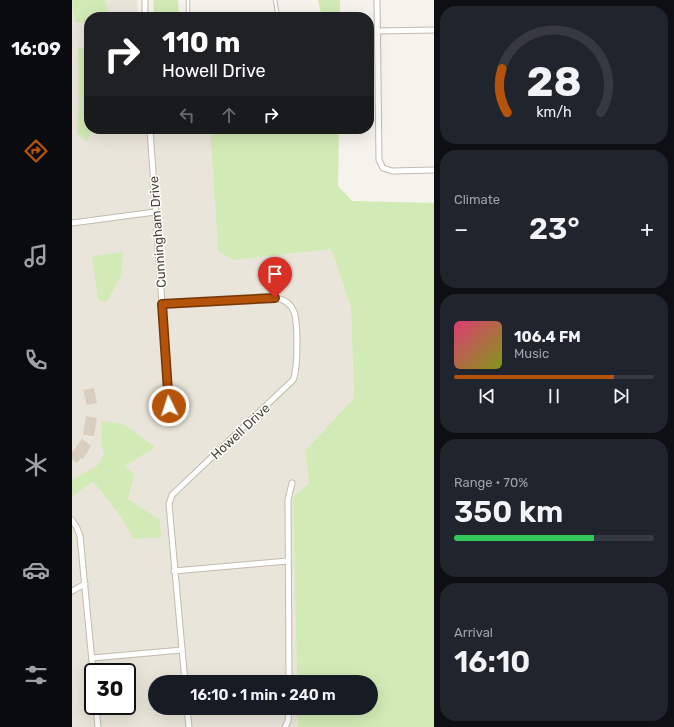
<!DOCTYPE html>
<meta charset="utf-8">
<style>
:root{--surface:#171b24;--page:#20242c;--text:#f1f3f6;--muted:#9ea1a6;--line:#363941;--accent:#b45309}
body{margin:0;font-family:Rubik,sans-serif;background:var(--page);color:var(--text);height:100vh;display:flex;flex-direction:column;font-size:15px;white-space:nowrap}
*{box-sizing:border-box;margin:0}
p{font-size:13px;color:var(--muted)}
.icon{flex:none;width:22px;height:22px;fill:none;stroke:currentColor;stroke-width:2;stroke-linecap:round;stroke-linejoin:round}
.map{position:relative;flex:1;overflow:hidden}
.side{display:flex;flex-direction:column;gap:6px;padding:6px;background:#0d0f14;width:240px}
.side>*{flex:none}
.top-card{position:absolute;left:12px;top:12px;width:290px;height:122px;border-radius:16px;box-shadow:0 4px 16px #0002;background:#202124;color:#fff;overflow:hidden}
.speed{position:absolute;left:12px;top:663px;display:flex;gap:8px;font-size:20px;font-weight:700;text-align:center}
.speed>*{display:grid;place-content:center;width:52px;height:52px;border-radius:50%;background:var(--surface);box-shadow:0 4px 16px #0002;line-height:1}
.speed .limit{border:2px solid #111;border-radius:6px;background:#fff;color:#111}
.pin{position:absolute;display:grid;place-items:center;width:34px;height:34px;color:#fff;margin:-41px -17px;border-radius:50% 50% 50% 0;rotate:-45deg;box-shadow:0 0 4px #0007}
.pin .icon{rotate:45deg}
.me{position:absolute;width:44px;margin:-22px;rotate:356deg;stroke-linejoin:round;filter:drop-shadow(0 0 3px #0008)}
.turn{display:flex;align-items:center;gap:14px;height:84px;padding:0 12px;font-size:18px}
.turn .icon{width:52px;height:52px;stroke-width:2.5}
.turn b{display:block;font-size:28px;line-height:34px}
.lanes{display:flex;align-items:center;height:38px;padding:0 12px;background:#0003;justify-content:center;gap:20px;direction:ltr}
.lanes .off{opacity:.35}
.big{font-size:30px;font-weight:600;line-height:1.1}
.side .widget{flex:1;display:flex;flex-direction:column;justify-content:center;gap:6px;min-width:0;padding:0 14px;border-radius:16px;background:var(--page)}
.side .dial{align-items:center;gap:0}
.dial svg{height:104px;overflow:visible;fill:none;stroke:var(--line);stroke-width:7;stroke-linecap:round;text-anchor:middle}
.dial text{fill:var(--text);stroke:none}
.song{display:flex;align-items:center;gap:12px}
.cover{width:48px;height:48px;border-radius:6px;background:linear-gradient(135deg,hsl(340 70% 55%),hsl(70 70% 35%))}
.played{height:4px;border-radius:2px;background:linear-gradient(90deg,var(--accent) 80%,var(--line) 80%)}
.keys{display:flex;justify-content:space-around;direction:ltr}
.heat{display:flex;justify-content:space-between;align-items:center;font-size:22px;direction:ltr}
.charge{height:6px;border-radius:3px;background:linear-gradient(90deg,#34c759 70%,var(--line) 0)}
.trip{position:absolute;left:76px;top:675px;width:230px;height:40px;border-radius:20px;background:var(--surface);box-shadow:0 4px 16px #0002;font-weight:600;line-height:40px;text-align:center}
main{display:flex;flex:1;min-height:0}
.tab-bar{display:flex;flex-direction:column;width:72px;justify-content:space-around;align-items:center;background:#090b0e;color:var(--muted)}
.tab-bar .icon{width:28px;height:28px}
.tab-bar .active{color:var(--accent)}
.tab-bar b{font-size:18px;color:var(--text)}
.map>svg:first-child{display:block}
.residential{fill:#eae5da;fill-rule:evenodd}
.green{fill:#d2eab5}
.building{fill:#d8cfc1}
.lines{fill:none;stroke-linecap:round;stroke-linejoin:round}
.service-casing{stroke:#c2bbae;stroke-width:4.5}
.minor-casing{stroke:#c2bbae;stroke-width:7}
.service{stroke:#fff;stroke-width:2.5}
.minor{stroke:#fff;stroke-width:5}
.route-casing{stroke:#753606;stroke-width:10}
.route{stroke:#b45309;stroke-width:7}
.labels{text-anchor:middle;stroke-width:3;stroke-linejoin:round;paint-order:stroke}
.street-label{font-size:13px;fill:#4b4439;stroke:#fff}
</style>
<main>
<nav class="tab-bar">
<b>16:09</b>
<svg class="icon active" aria-label="directions" viewBox="0 0 24 24"><path d="M12 3l9 9-9 9-9-9zM9 14v-3h6M13 9l2 2-2 2"/></svg>
<svg class="icon" aria-label="music" viewBox="0 0 24 24"><path d="M9 18V5l10-2v13"/><circle cx="6" cy="18" r="3"/><circle cx="16" cy="16" r="3"/></svg>
<svg class="icon" aria-label="phone" viewBox="0 0 24 24"><path d="M5 4h4l2 5-3 2q2 4 5 5l2-3 5 2v4C11 20 4 13 5 4z"/></svg>
<svg class="icon" aria-label="climate" viewBox="0 0 24 24"><path d="M12 3v18M4 7l16 10M4 17L20 7"/></svg>
<svg class="icon" aria-label="car" viewBox="0 0 24 24"><path d="M5 17H2v-5l4-1 3-4h7l3 4 3 1v5h-3M9 17h6M6 11h13"/><circle cx="7" cy="17" r="2"/><circle cx="17" cy="17" r="2"/></svg>
<svg class="icon" aria-label="filters" viewBox="0 0 24 24"><path d="M4 7h16M4 17h16"/><circle cx="9" cy="7" r="2"/><circle cx="15" cy="17" r="2"/></svg>
</nav>
<div class="map">
<svg width="362" height="727" viewBox="0 0 362 727">
<rect width="100%" height="100%" fill="#f6f3ec"/>
<path class="residential" d="M0,0H65L66,17H17V129H138L146,251L161,260L259,249L279,308L282,398L233,451L237,483L221,497L225,682H83V708H225L226,727H0ZM21,672H55V706H21Z"/>
<path class="green" d="M0,0H33L37,17H17V22L3,23Z
M81,0H106L107,17H82Z
M246,0H268V17H250Z
M6,47L17,51V129H20L15,142L5,133L7,104Z
M138,129H267L266,186L280,201L362,203V727H226L225,708H299V682H225L221,497L237,483L233,451L282,398L279,308L259,249L161,260L146,251Z
M51,252L49,276L34,303L26,299L20,256Z
M30,421L51,424L83,447L53,466L62,475L56,499L88,520L89,537L61,539L50,518L21,481L0,497V480L25,466L32,455L29,442Z"/>
<path class="building" d="M22,388L25,403L15,405L11,390Z
M14,416L25,418L22,436L11,435Z
M10,439L19,446L11,459L9,458L5,463L0,459V453Z"/>
<g class="lines">
<g class="service-casing">
<path id="service" d="M116,0V17
M203,0L206,17"/>
</g>
<g class="minor-casing">
<path id="minor" d="M73,0V17
M305,0L307,160L311,168L320,171L362,170
M306,31L362,30
M78,129L97,406
M0,223L83,212
M90,303L203,298C212,299 219,304 222,312C226,322 226,371 221,380L100,495L97,504L113,682
M0,520L5,528L8,536L21,672
M102,571L216,561
M0,591L13,584
M20,658L110,650
M217,682L216,500L220,483
M24,706L26,727
M115,708L117,727
M213,727L216,721L217,708"/>
</g>
<use href="#service" class="service"/>
<use href="#minor" class="minor"/>
</g>
<g class="lines">
<g class="route-casing">
<path id="route" d="M97,406L90,304L203,298"/>
</g>
<use href="#route" class="route"/>
</g>
<g class="labels">
<g class="street-label">
<text transform="translate(85 232) rotate(-94)" y="5">Cunningham Drive</text>
<text transform="translate(168 431) rotate(-43)" y="5">Howell Drive</text>
</g>
</g>
</svg>
<div class="speed"><div class="limit">30</div></div>
<div class="pin" style="left:203px;top:298px;background:#d93025"><svg class="icon" aria-label="arrive" viewBox="0 0 24 24"><path d="M6 21V4h12l-3 4 3 4H6"/></svg></div>
<svg class="me" style="left:97px;top:406px" viewBox="-20 -20 40 40"><circle r="17" fill="#b45309" stroke="#fff" stroke-width="3"/><path d="M0-11L8 9 0 5-8 9z" fill="#fff"/></svg>
<div class="trip">16:10 · 1 min · 240 m</div>
<div class="top-card">
<div class="turn"><svg class="icon" aria-label="right" viewBox="0 0 24 24"><path d="M7 20v-9h11M14 6l5 5-5 5"/></svg><div><b>110 m</b>Howell Drive</div></div>
<div class="lanes"><svg class="icon off" aria-label="left" viewBox="0 0 24 24"><path d="M17 20v-9H6M10 6l-5 5 5 5"/></svg><svg class="icon off" aria-label="ahead" viewBox="0 0 24 24"><path d="M12 20V5M6 11l6-6 6 6"/></svg><svg class="icon" aria-label="right" viewBox="0 0 24 24"><path d="M7 20v-9h11M14 6l5 5-5 5"/></svg></div>
</div>
</div>
<section class="side">
<div class="widget dial"><svg viewBox="0 0 100 80">
<path d="M14 69A42 42 0 1 1 86 69"/>
<path d="M14 69A42 42 0 0 1 10 35" stroke="#b45309"/>
<text x="50" y="56" font-size="32" font-weight="700">28</text>
<text x="50" y="72" font-size="11">km/h</text>
</svg></div>
<div class="widget"><p>Climate</p>
<div class="heat"><a>−</a><b class="big">23°</b><a>+</a></div>
</div>
<div class="widget">
<div class="song"><i class="cover"></i><div><b>106.4 FM</b><p>Music</p></div></div>
<div class="played"></div>
<div class="keys"><svg class="icon" aria-label="previous" viewBox="0 0 24 24"><path d="M18 5L8 12l10 7zM5 5v14"/></svg><svg class="icon" aria-label="pause" viewBox="0 0 24 24"><path d="M8 5v14M16 5v14"/></svg><svg class="icon" aria-label="next" viewBox="0 0 24 24"><path d="M6 5l10 7-10 7zM19 5v14"/></svg></div>
</div>
<div class="widget"><p>Range · 70%</p><b class="big">350 km</b><div class="charge"></div></div>
<div class="widget"><p>Arrival</p><b class="big">16:10</b></div>
</section>
</main>
